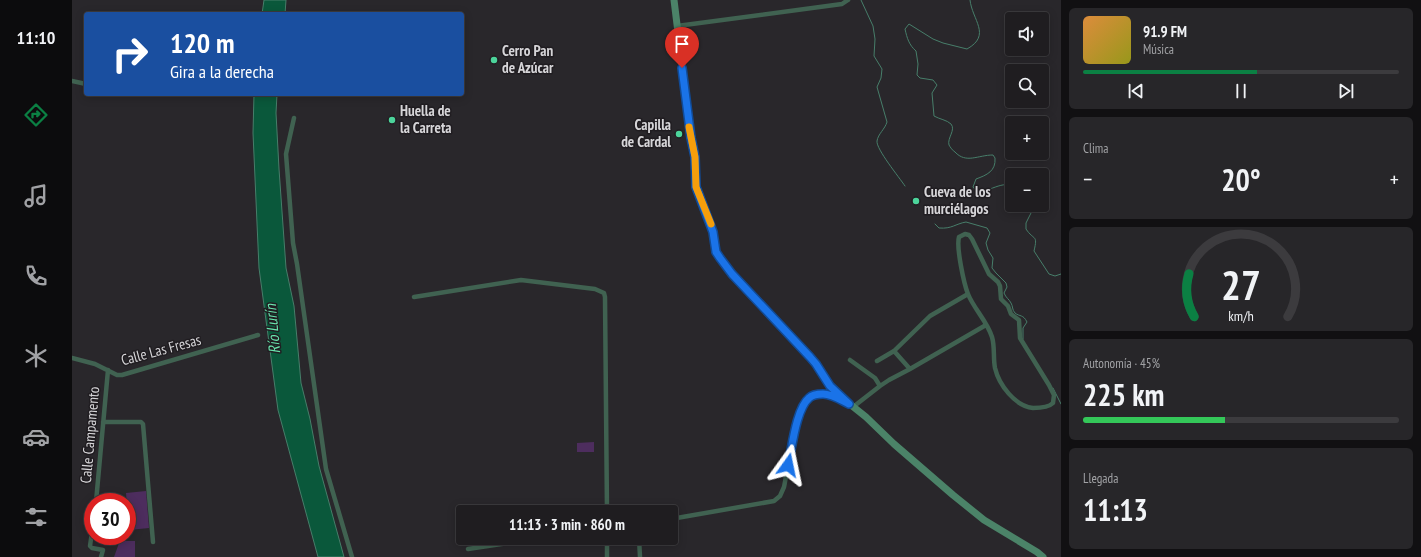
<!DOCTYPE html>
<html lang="es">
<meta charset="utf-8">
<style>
:root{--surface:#1f1d20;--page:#272629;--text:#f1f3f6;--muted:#a1a2a5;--line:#3c3b3e;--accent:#0b8043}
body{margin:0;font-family:"PT Sans Narrow",sans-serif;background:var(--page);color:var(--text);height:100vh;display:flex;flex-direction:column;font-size:15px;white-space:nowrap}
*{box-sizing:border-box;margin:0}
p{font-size:13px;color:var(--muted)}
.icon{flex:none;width:22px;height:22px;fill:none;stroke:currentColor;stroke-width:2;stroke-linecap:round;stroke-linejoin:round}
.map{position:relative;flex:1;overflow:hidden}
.drawer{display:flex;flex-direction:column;gap:8px;padding:8px;background:#111012;width:360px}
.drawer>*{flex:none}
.guide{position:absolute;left:12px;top:12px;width:380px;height:84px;border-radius:4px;box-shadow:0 2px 10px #0003,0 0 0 1px var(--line);background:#1a4fa0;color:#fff;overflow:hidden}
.buttons{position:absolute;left:933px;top:12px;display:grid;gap:8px}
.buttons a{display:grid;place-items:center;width:44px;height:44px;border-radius:4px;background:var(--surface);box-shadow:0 2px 10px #0003,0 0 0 1px var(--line);font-size:20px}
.speed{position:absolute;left:12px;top:493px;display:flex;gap:8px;font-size:20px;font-weight:700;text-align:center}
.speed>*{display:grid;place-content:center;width:52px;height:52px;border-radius:50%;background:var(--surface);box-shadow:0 2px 10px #0003,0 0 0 1px var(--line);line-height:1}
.speed .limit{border:6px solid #d22;background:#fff;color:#111}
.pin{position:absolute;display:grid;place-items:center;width:34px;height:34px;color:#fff;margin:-41px -17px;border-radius:50% 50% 50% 0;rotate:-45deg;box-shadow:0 0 4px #0007}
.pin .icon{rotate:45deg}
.me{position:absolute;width:44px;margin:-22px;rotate:12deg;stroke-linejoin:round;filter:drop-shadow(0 0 3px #0008)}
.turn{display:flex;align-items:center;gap:14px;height:84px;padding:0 20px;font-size:18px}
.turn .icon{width:52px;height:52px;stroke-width:2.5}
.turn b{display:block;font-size:28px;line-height:34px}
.big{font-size:30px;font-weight:700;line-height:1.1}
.drawer .tile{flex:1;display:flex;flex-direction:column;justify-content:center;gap:6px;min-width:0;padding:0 14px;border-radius:6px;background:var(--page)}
.drawer .dial{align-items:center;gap:0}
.dial svg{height:104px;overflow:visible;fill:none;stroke:var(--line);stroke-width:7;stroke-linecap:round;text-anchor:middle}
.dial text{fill:var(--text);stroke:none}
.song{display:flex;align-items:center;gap:12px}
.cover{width:48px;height:48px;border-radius:6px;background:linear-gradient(135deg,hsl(30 70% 55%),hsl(60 70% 35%))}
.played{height:4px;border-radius:2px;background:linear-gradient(90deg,var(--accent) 55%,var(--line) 55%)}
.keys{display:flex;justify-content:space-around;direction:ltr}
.heat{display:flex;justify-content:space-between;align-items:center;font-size:22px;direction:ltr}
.charge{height:6px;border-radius:3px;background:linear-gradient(90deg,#34c759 45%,var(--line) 0)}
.trip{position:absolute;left:384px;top:505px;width:222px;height:40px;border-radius:4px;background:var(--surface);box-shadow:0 2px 10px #0003,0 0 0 1px var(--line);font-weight:700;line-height:40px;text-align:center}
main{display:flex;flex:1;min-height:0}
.tabs{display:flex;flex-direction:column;width:72px;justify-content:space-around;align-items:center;background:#0c0c0d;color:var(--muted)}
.tabs .icon{width:28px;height:28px}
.tabs .current{color:var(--accent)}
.tabs b{font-size:18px;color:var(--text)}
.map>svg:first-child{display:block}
.green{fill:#4d2d5e}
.water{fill:#0a583b;stroke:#477e6a}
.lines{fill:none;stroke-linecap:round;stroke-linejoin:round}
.stream{stroke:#477e6a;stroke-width:1}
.street{stroke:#406251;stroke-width:4.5}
.secondary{stroke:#4b8368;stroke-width:7}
.route-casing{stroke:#114b97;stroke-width:10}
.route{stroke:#1a73e8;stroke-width:7}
.slow{stroke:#f59e0b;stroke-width:7}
.poi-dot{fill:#4cd49b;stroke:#201d21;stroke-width:1.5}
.labels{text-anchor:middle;stroke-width:3;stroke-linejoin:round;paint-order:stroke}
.poi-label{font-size:15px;font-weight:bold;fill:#d6d5d8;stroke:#201d21;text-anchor:start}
.street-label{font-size:15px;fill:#d6d5d8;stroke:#201d21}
.water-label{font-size:16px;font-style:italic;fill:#69e4ad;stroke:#201d21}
</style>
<main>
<nav class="tabs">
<b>11:10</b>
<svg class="icon current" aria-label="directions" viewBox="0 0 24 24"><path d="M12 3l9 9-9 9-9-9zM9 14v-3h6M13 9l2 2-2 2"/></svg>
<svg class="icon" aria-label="music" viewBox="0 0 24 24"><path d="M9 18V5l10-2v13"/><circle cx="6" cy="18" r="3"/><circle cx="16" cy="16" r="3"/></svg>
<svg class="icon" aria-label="phone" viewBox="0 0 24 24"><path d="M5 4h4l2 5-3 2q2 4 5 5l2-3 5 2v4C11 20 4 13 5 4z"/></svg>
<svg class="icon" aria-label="climate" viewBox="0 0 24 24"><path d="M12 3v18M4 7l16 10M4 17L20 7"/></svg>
<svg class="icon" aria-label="car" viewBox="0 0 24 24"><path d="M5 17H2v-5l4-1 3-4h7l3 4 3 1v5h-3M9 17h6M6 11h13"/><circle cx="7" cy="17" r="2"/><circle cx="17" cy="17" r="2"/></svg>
<svg class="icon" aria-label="filters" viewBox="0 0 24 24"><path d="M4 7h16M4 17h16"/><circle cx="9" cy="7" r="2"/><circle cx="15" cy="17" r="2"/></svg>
</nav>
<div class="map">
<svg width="989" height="557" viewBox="0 0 989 557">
<rect width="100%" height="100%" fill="#29272b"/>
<path class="green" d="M522,442V452H505V443Z
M74,491L77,528L57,530L54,493Z
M49,541H63V557H42L47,543Z"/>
<path class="water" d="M192,0H214L213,14H190Z
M182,94H205L204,113L207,169L214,268L222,306L229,383L238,419L247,466L272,557H246L206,410L187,268L181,133Z"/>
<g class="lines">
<path class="stream" d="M789,0L801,26L803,39L802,56L810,69L809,78L805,87L815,122C813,129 806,134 805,141C804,149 827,177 833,186
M898,0C900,20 920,35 895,49L871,43L861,39L837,24L833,29C835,38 837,45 844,51L846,64L845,75L848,78L861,80L865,85L860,93L862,116C867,119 875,120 879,124C884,130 875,138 877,145C878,147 881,151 883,152C894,164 906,155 921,155L923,158C924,171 915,175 904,179L901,187C909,199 925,181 940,185
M963,205L954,223V229C962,241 966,234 962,251L977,274L983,276L989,274
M863,224L867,228C880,229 883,224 894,222L915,228L918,233L914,243L916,250L921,258L920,268L924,273L934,283L935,287L932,293C934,298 937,299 939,303C941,306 940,310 943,313C948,317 951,314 955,322L951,328V339
M981,388L989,404"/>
<path class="street" d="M605,26L770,4L776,0
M0,81L14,84
M222,118L214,154L221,243L225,264L254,469L280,557
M893,234L897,235L900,239L917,274L926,282L928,286L929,299L936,306L939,314L947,320L948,338L977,385L982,395L981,403C977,407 968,408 961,408C943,406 927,385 923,368C921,358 923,347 920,337C915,321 902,309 896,294C892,284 884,247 887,237Z
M342,297L449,280L523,289L532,293L533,297L535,512
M822,351L838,369
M0,358L23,364L45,375H50L186,335
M778,360L803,378L808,386L817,380L838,369L914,325
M805,361L822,351L858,316L896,294
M781,407L808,386
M31,422H69L71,424L81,542
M24,502L36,370
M599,519L702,501L708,496L712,487C716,468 723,408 737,397C748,390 760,396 770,401
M21,525L18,546L20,548L31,550L29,557
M535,538V557
M567,538L568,557
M396,549L471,538"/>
<path class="secondary" d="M602,0L619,138L623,157L625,192L641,232L644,252L648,258L660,274L744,364L758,386L764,393L794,417L822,444L881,495L912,520L965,552L971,557"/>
</g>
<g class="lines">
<g class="route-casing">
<path id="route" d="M610,68L619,138L623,157L624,187L641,232L644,252L648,258L660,274L738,357L744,364L758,386L777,404C769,400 760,394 751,394C746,394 740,395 737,398C724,409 720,448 716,465"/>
</g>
<use href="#route" class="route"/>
<path class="slow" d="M617,127L623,157L624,187L639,224"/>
</g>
<g class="poi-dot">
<circle cx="422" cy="60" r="4"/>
<circle cx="320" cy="120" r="4"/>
<circle cx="607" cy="134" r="4"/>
<circle cx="844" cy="201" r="4"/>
</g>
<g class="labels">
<g class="poi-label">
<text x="430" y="56">Cerro Pan<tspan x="430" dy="17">de Azúcar</tspan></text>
<text x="328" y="116">Huella de<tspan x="328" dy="17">la Carreta</tspan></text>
<text x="599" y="130" text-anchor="end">Capilla<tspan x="599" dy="17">de Cardal</tspan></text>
<text x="852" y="197">Cueva de los<tspan x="852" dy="17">murciélagos</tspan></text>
</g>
<g class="street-label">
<text transform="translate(89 350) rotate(-15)" y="5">Calle Las Fresas</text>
<text transform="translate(18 435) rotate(-85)" y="5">Calle Campamento</text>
</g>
<g class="water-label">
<text transform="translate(200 329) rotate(-95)" y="6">Río Lurín</text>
</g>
</g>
</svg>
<div class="buttons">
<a><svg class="icon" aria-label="sound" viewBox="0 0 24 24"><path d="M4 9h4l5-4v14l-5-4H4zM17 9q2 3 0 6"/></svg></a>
<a><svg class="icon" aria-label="search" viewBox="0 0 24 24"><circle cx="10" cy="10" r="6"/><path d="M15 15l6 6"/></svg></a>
<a>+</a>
<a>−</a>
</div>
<div class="speed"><div class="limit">30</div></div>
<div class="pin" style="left:610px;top:68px;background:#d93025"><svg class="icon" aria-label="arrive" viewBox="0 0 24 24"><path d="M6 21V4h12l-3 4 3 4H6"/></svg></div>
<svg class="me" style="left:716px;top:465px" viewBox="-20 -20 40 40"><path d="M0-17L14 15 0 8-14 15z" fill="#1a73e8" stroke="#fff" stroke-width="4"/></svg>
<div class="trip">11:13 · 3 min · 860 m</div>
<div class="guide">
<div class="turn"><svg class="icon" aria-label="right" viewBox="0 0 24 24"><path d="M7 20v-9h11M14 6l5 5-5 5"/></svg><div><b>120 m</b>Gira a la derecha</div></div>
</div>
</div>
<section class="drawer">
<div class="tile">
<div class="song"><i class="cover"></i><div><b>91.9 FM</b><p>Música</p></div></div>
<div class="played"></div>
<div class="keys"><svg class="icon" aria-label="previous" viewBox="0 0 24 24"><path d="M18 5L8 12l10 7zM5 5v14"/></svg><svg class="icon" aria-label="pause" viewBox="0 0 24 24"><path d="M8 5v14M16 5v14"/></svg><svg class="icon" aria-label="next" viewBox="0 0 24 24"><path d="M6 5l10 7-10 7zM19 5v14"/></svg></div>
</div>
<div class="tile"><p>Clima</p>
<div class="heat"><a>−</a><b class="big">20°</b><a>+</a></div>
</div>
<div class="tile dial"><svg viewBox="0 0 100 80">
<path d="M14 69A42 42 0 1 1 86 69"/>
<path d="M14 69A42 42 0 0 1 10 36" stroke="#0b8043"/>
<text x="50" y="56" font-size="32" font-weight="700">27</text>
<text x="50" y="72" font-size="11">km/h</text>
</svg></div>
<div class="tile"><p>Autonomía · 45%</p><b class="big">225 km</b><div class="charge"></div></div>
<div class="tile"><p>Llegada</p><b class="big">11:13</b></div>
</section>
</main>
